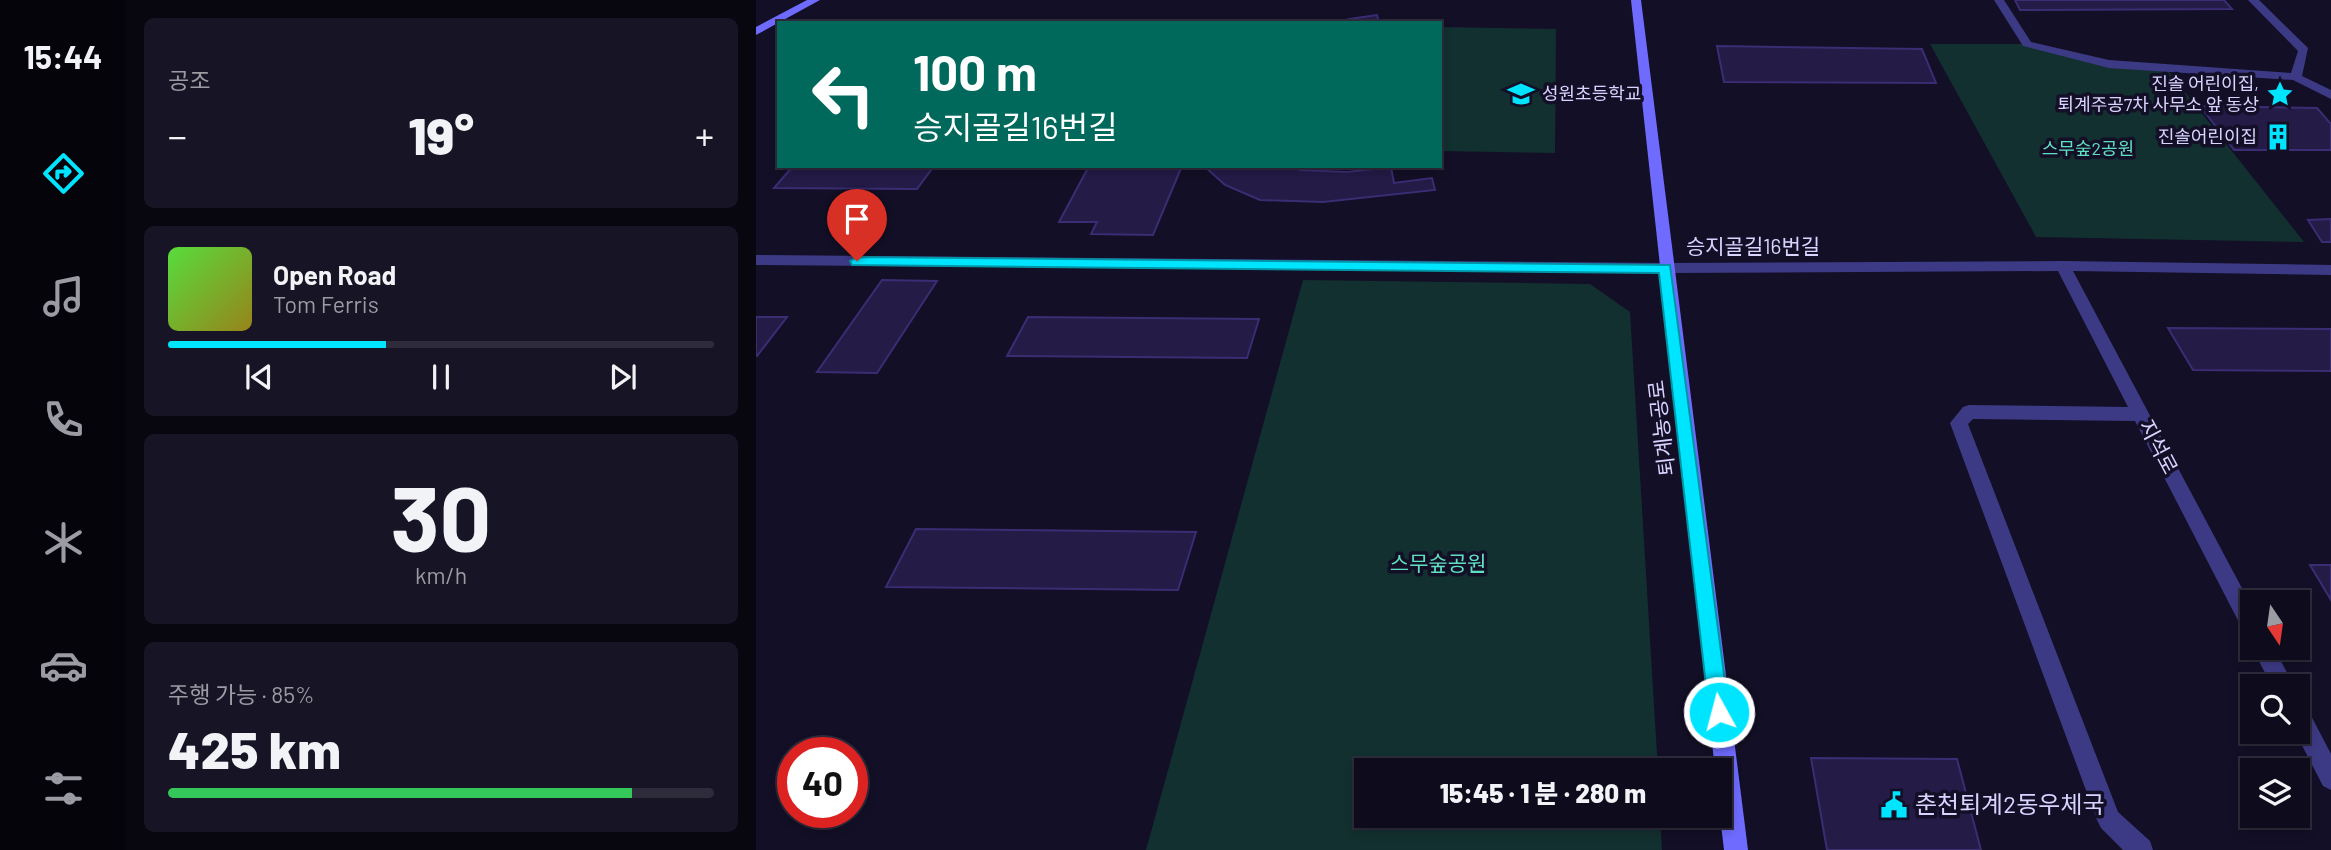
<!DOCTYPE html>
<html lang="ko">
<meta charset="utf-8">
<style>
:root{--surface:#0e0b1c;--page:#171425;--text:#f1f3f6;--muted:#9b9ba3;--line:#2e2b3b;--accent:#00e5ff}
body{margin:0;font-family:Barlow,"Noto Sans KR",sans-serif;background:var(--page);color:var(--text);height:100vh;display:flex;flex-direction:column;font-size:26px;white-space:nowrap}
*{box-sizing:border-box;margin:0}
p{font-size:23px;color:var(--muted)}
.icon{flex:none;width:38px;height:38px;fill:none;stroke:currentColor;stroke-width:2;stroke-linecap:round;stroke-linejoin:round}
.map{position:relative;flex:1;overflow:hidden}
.drawer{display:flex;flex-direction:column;gap:18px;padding:18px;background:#08060f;width:630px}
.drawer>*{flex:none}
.banner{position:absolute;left:21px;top:21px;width:665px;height:147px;border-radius:0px;box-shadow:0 4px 10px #0003,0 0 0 2px var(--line);background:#00695c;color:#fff;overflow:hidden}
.needle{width:46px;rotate:167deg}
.controls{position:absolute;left:1484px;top:590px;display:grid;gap:14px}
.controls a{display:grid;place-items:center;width:70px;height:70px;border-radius:0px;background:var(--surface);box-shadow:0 4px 10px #0003,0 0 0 2px var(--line);font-size:35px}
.speed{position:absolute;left:21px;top:737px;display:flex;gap:14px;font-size:35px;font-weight:700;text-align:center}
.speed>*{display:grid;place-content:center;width:91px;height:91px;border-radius:50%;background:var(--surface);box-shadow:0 4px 10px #0003,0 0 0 2px var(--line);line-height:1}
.speed .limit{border:10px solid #d22;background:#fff;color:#111}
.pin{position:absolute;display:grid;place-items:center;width:60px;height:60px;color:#fff;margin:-72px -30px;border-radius:50% 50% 50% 0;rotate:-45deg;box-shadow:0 0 7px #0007}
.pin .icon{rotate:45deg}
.me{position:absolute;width:77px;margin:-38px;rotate:353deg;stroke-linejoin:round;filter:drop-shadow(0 0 5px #0008)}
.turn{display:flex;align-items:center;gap:24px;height:147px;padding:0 21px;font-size:32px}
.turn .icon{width:91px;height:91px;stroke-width:2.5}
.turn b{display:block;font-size:49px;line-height:60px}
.big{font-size:52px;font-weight:800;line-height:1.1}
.drawer .widget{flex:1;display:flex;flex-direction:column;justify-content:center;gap:10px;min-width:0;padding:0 24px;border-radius:10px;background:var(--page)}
.drawer .dial{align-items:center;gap:0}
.dial b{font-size:91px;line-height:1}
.song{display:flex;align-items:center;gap:21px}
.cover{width:84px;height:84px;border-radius:10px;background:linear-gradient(135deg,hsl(110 70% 55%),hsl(50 70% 35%))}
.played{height:7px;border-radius:4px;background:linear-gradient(90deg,var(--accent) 40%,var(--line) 40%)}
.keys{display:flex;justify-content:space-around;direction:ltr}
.heat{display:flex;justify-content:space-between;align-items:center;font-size:38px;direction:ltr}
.charge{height:10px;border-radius:5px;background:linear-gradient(90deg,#34c759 85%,var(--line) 0)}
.trip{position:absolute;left:598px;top:758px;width:378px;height:70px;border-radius:0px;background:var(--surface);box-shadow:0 4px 10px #0003,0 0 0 2px var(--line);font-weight:800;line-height:70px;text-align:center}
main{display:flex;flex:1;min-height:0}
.dock{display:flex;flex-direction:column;width:126px;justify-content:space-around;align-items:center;background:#06040b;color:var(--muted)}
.dock .icon{width:49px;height:49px}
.dock .current{color:var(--accent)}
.dock b{font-size:32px;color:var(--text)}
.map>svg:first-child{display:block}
.green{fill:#12302f}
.building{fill:#241b47;stroke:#3b2d73;stroke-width:2}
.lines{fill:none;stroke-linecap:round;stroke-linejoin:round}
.street{fill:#3d3a85;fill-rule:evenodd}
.secondary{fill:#6f6bff;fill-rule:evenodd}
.route{fill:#00e5ff;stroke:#0095a6;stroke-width:2}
.labels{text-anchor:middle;stroke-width:7;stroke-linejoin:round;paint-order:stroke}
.far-poi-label{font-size:18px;fill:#d9d4ff;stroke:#130f26;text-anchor:end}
.far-park-label{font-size:18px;fill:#5fe0c0;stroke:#130f26}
.street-label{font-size:21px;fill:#d9d4ff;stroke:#130f26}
.park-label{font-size:21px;fill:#5fe0c0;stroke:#130f26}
.near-poi-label{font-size:24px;fill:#d9d4ff;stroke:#130f26;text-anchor:start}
</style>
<main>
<nav class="dock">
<b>15:44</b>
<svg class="icon current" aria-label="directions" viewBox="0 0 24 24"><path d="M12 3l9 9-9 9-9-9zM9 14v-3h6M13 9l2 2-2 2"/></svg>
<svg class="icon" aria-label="music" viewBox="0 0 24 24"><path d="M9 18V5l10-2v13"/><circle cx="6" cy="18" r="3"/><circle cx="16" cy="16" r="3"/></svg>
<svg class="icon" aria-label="phone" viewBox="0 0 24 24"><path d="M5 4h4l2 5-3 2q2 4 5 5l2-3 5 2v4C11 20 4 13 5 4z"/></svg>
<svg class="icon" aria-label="climate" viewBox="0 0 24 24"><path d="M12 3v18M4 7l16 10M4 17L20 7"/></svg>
<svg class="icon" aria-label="car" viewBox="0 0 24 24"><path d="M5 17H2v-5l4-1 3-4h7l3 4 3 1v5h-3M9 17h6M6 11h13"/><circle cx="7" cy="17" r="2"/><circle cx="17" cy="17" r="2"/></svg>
<svg class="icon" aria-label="filters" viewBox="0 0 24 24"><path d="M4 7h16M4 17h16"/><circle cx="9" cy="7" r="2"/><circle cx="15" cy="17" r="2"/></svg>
</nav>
<section class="drawer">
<div class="widget"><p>공조</p>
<div class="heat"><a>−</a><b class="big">19°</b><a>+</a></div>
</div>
<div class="widget">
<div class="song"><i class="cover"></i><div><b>Open Road</b><p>Tom Ferris</p></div></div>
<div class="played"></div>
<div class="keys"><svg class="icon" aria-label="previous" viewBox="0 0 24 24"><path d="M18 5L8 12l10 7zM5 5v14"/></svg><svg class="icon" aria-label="pause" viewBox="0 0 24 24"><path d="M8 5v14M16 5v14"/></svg><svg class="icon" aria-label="next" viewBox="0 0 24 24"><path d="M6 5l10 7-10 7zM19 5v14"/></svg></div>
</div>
<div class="widget dial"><b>30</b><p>km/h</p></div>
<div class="widget"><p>주행 가능 · 85%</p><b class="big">425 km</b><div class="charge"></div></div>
</section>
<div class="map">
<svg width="1575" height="850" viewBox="0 0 1575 850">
<rect width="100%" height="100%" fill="#130f26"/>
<path class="green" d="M684,27L800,29L799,153L684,151Z
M1174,44H1271L1353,64L1410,68L1548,242L1280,237Z
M547,280L834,284L874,312L902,770H611V816H904L906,850H390Z"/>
<path class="building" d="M1259,0H1468L1476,9L1264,10Z
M621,15L623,23H572L600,18Z
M961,46L1166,49L1180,83L968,82Z
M1444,106L1561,108L1575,124V150H1478Z
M37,166H178L161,189L18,188Z
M333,166H426L397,235L335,234L341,222H303Z
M448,166H539L544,170L591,172L635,167L638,183L676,178L679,190L567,202L504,200L469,185Z
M1575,219V242H1566L1552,220Z
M126,280L181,281L121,373L61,372Z
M0,317H31L1,356H0Z
M272,317L503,319L491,358L251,356Z
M1412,328L1575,329V371L1437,370Z
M160,529L440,532L422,590L130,587Z
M1554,565H1575V600Z
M1055,758L1201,759L1225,850H1071Z"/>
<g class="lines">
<path class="street" d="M1238,0H1248L1275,42L1353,60L1535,73L1542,51L1492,0H1503L1552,48L1546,76L1575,90V99L1537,80L1353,68L1267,46Z
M0,255L910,263L1307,261L1575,265V275L1317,271L1496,607V637L1489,634L1379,421L1217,419L1212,424L1362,812L1394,841L1397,850H1367L1345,828L1341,820L1194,423L1207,407L1213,405L1372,407L1302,271L910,273L0,265Z
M1496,648H1518L1538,686H1516Z
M1542,703L1550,706L1575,754V790L1567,786L1539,732H1542Z"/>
<path class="secondary" d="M51,0H64L0,35V27Z
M875,0H885L992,850H968L964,816V770H959Z"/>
</g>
<path class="route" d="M101,257L914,265L973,712L970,719L963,721L956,719L953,712L903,273L96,265L94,261Z"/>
<defs>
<g id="school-bare" transform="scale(2.1)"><path d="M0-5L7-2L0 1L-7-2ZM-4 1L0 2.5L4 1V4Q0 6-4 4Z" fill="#00e5ff" stroke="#130f26" stroke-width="2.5" paint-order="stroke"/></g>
<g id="sight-bare" transform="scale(2.1)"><path d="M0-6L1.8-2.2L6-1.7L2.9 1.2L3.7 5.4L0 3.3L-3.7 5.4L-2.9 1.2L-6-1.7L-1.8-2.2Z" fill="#00e5ff" stroke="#130f26" stroke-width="2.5" paint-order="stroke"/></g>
<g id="building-bare" transform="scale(2.1)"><path d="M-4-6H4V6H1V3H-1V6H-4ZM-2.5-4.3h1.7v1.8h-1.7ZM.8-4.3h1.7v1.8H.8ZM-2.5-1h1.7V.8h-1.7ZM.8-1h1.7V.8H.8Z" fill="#00e5ff" stroke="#130f26" stroke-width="2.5" paint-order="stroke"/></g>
<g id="civic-bare" transform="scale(2.1)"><path d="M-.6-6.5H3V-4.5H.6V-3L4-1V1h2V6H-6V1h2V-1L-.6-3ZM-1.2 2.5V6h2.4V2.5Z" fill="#00e5ff" stroke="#130f26" stroke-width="2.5" paint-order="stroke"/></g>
</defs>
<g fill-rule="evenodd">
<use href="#school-bare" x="765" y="94"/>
<use href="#sight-bare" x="1524" y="94"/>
<use href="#building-bare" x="1522" y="137"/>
<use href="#civic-bare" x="1138" y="805"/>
</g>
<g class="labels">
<g class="far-poi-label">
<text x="1503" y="90">진솔 어린이집,<tspan x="1503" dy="21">퇴계주공7차 사무소 앞 동상</tspan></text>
<text x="786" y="100" text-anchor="start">성원초등학교</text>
<text x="1501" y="143">진솔어린이집</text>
</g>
<g class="far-park-label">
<text x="1332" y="155">스무숲2공원</text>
</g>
<g class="street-label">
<text x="997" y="254">승지골길16번길</text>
<text transform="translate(906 428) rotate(-97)" y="7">퇴계농공로</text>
<text transform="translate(1402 447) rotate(62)" y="7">지석로</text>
</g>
<g class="park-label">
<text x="682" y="571">스무숲공원</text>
</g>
<g class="near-poi-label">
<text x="1159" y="813">춘천퇴계2동우체국</text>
</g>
</g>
</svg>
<div class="controls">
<a><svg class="needle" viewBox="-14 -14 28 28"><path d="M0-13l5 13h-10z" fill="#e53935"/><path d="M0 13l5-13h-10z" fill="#9b9ba3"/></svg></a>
<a><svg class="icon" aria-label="search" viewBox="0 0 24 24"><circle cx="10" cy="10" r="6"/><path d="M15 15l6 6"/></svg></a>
<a><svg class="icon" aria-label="layers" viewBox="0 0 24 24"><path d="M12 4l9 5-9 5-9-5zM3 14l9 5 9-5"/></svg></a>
</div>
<div class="speed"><div class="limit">40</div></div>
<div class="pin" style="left:101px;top:261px;background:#d93025"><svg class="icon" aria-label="arrive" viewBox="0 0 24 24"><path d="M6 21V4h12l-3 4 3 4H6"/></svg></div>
<svg class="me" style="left:963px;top:712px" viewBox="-20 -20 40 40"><circle r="17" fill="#00e5ff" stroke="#fff" stroke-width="3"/><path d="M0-11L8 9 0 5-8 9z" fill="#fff"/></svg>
<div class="trip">15:45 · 1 분 · 280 m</div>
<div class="banner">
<div class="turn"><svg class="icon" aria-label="left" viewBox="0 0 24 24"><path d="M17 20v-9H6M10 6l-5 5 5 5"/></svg><div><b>100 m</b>승지골길16번길</div></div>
</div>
</div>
</main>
